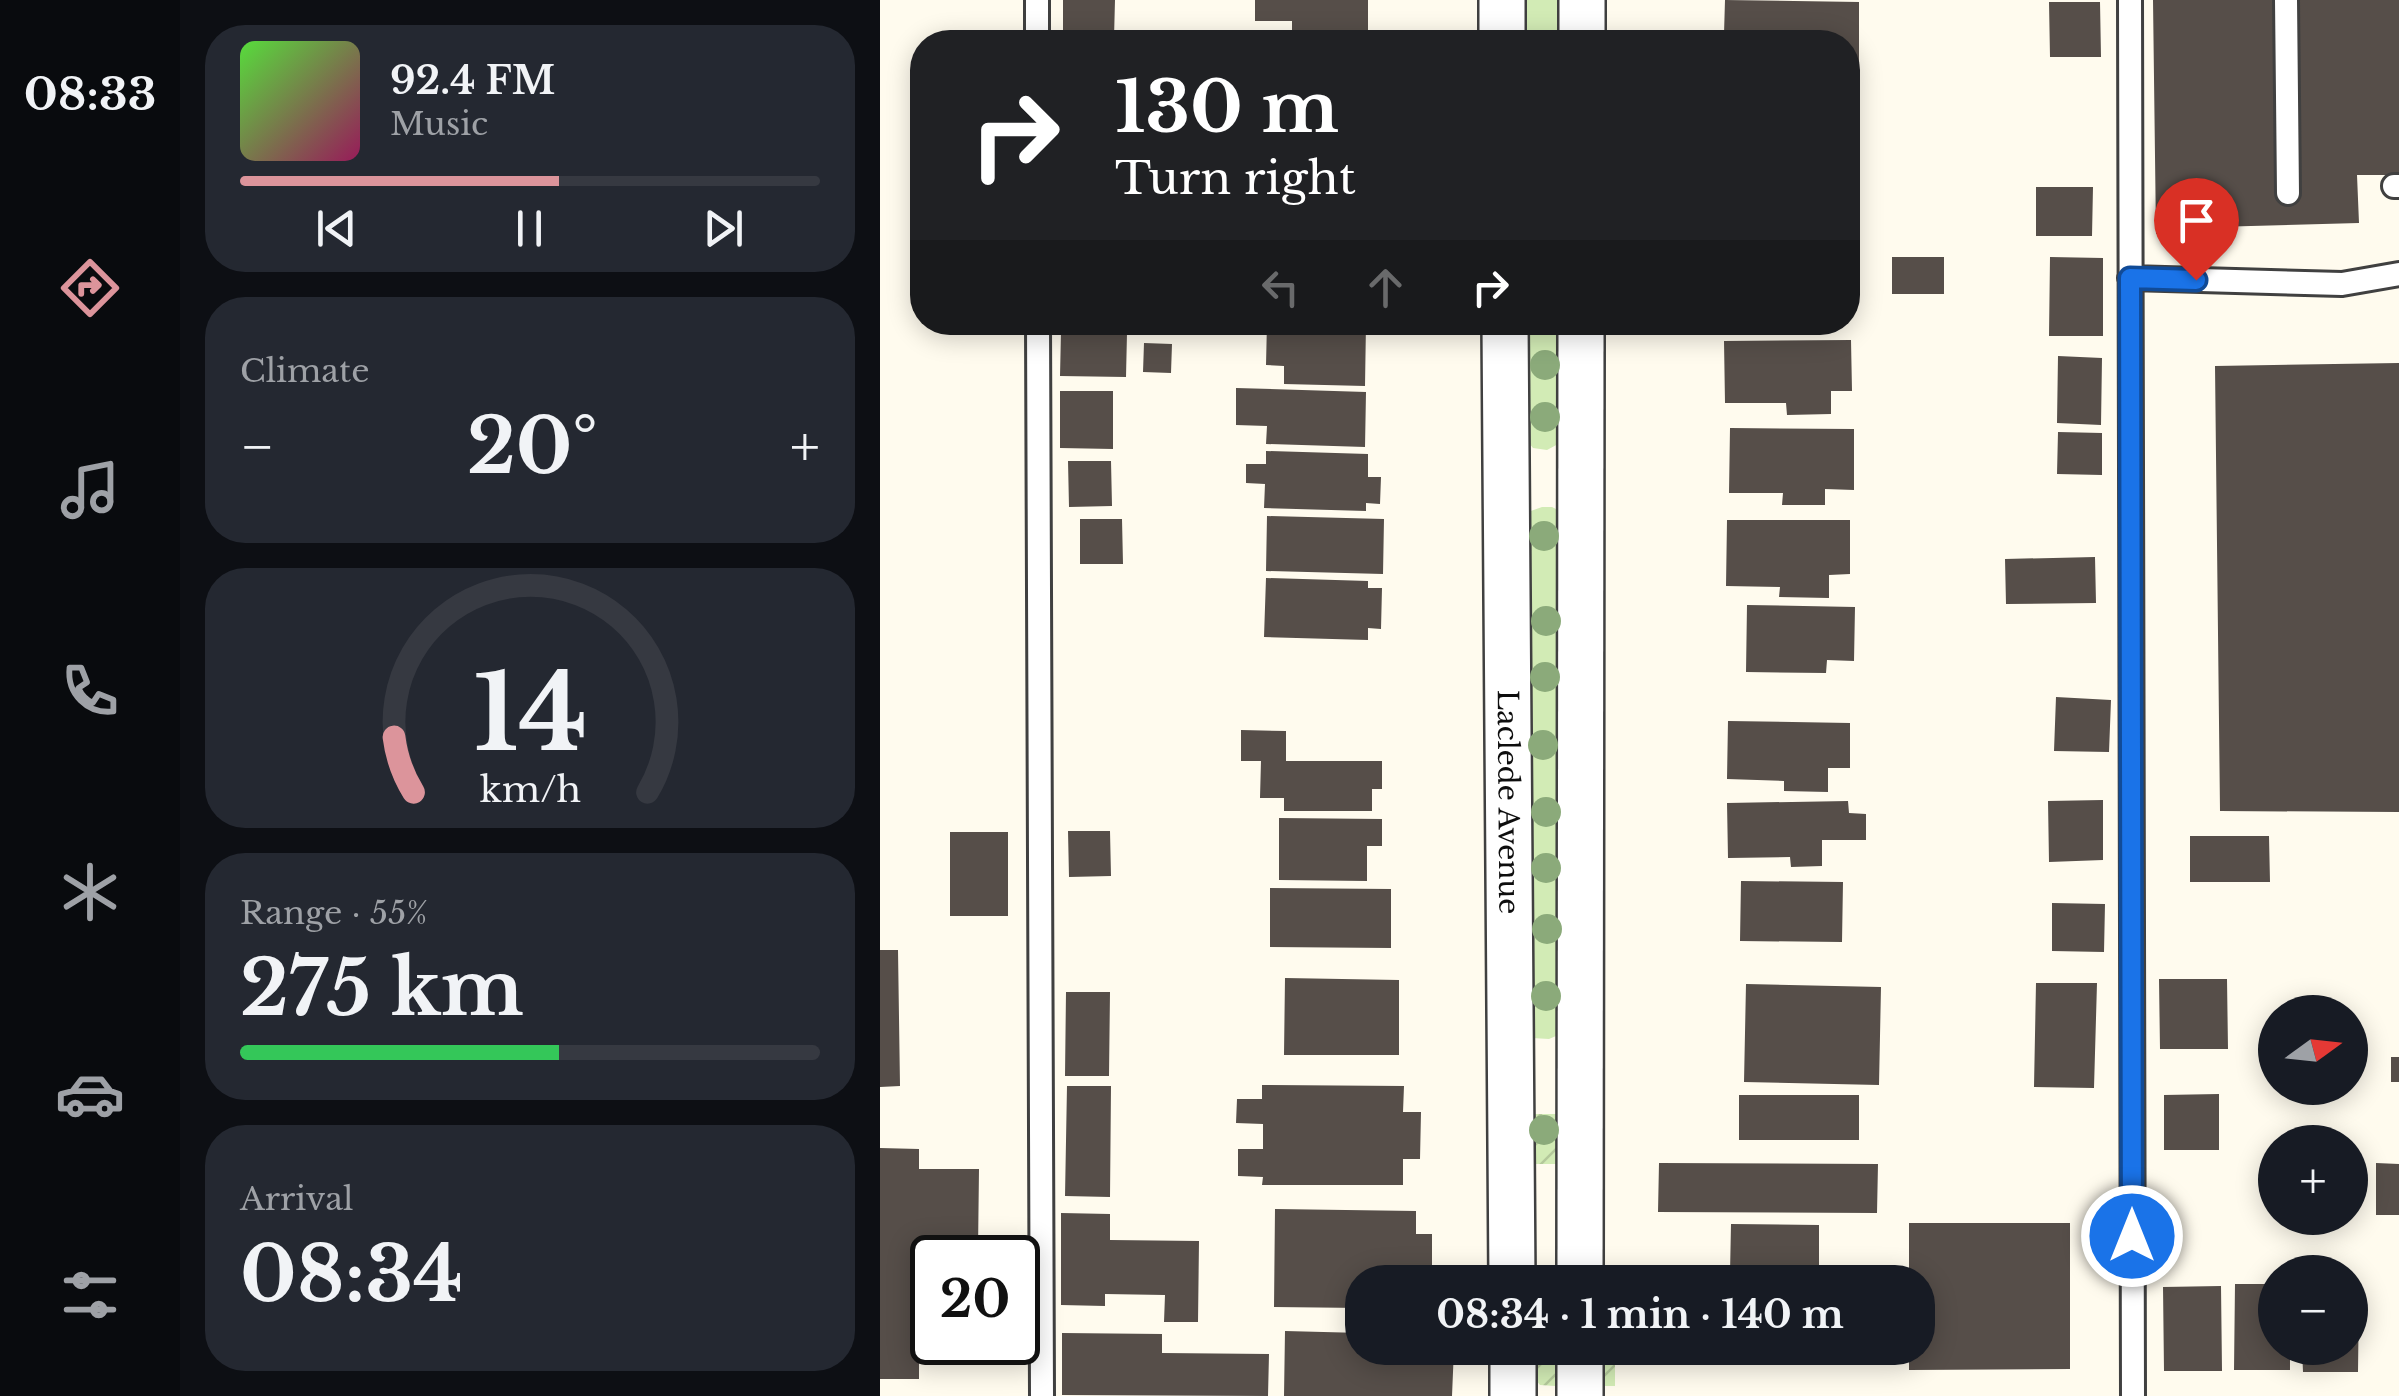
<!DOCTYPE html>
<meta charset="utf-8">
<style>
:root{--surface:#171b24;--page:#242831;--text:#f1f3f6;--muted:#9ea1a6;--line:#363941;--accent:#dc949b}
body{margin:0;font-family:"Libre Baskerville",serif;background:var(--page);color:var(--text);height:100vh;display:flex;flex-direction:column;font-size:38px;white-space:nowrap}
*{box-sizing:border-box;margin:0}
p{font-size:32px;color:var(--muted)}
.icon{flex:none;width:55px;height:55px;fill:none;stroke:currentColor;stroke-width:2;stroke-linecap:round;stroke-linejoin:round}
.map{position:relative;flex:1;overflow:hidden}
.side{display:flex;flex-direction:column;gap:25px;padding:25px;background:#0d0f14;width:700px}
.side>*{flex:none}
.guide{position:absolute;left:30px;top:30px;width:950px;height:305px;border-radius:40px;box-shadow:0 5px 25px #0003;background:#202124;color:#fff;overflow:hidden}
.needle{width:65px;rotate:75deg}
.controls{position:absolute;left:1378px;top:995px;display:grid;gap:20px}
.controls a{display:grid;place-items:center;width:110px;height:110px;border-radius:50%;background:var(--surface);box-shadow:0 5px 25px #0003;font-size:50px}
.speed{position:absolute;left:30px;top:1235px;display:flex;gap:20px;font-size:50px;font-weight:700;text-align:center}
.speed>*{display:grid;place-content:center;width:130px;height:130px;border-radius:50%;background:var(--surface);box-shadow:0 5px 25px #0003;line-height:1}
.speed .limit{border:5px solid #111;border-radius:15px;background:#fff;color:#111}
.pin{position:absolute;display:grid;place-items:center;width:85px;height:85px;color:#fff;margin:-102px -42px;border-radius:50% 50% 50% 0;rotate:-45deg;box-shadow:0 0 10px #0007}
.pin .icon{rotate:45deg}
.me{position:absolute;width:110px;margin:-55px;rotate:0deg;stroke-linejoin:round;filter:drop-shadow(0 0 8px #0008)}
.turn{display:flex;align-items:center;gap:35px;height:210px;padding:0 40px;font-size:45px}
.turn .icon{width:130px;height:130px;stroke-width:2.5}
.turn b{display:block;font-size:70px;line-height:85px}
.lanes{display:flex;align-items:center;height:95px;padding:0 40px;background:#0003;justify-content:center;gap:50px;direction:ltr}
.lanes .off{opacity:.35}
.big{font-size:75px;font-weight:800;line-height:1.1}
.side .widget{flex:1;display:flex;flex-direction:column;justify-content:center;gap:15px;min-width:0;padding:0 35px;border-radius:40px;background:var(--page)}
.side .dial{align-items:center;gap:0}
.dial svg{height:260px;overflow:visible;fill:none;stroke:var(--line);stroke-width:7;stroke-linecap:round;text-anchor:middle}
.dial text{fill:var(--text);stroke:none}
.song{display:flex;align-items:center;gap:30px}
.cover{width:120px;height:120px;border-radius:15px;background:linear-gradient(135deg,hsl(110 70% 55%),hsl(330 70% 35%))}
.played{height:10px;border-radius:5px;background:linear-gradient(90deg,var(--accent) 55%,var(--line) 55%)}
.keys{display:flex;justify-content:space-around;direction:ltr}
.heat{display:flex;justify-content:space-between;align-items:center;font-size:55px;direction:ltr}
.charge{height:15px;border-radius:8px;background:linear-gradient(90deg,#34c759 55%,var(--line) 0)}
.trip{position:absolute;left:465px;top:1265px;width:590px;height:100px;border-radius:40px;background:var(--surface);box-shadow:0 5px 25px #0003;font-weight:800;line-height:100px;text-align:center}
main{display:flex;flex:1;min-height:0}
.dock{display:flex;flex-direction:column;width:180px;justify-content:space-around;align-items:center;background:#090b0e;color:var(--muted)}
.dock .icon{width:70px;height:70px}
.dock .current{color:var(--accent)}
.dock b{font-size:45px;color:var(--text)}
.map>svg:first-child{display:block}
.grass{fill:#d2ebb5}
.garden{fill:url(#garden-furrows)}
.building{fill:#564e49}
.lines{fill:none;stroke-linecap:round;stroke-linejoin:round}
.service-casing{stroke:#404040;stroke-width:28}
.minor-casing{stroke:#404040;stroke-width:50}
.service{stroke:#fff;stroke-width:22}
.minor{stroke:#fff;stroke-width:45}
.tree{fill:#8baa7a}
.route-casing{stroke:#114b97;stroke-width:25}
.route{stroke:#1a73e8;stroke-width:18}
.labels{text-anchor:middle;stroke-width:10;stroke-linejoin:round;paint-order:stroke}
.street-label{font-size:28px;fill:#0d0d0d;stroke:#fff}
</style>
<main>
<nav class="dock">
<b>08:33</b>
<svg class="icon current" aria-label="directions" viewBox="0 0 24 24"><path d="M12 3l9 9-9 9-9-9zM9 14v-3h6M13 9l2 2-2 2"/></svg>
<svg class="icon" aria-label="music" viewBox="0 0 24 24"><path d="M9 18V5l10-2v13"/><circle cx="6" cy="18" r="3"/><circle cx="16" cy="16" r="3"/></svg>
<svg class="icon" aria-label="phone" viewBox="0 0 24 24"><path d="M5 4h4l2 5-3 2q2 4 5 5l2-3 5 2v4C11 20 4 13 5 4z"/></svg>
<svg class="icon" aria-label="climate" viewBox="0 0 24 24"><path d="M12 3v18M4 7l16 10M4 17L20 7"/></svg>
<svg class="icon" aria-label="car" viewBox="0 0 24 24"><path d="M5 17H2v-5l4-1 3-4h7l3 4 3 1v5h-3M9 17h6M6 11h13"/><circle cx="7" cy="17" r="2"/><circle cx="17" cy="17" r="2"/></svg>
<svg class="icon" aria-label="filters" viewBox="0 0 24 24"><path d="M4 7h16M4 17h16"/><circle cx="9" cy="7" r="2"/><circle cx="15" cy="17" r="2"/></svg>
</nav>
<section class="side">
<div class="widget">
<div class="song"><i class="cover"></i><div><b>92.4 FM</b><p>Music</p></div></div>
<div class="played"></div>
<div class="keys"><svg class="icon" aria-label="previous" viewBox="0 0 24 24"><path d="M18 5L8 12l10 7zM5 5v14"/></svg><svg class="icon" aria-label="pause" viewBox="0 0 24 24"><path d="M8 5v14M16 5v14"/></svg><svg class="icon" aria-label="next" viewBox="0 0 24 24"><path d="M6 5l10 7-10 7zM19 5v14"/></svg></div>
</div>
<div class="widget"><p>Climate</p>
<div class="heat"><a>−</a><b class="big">20°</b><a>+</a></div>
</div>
<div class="widget dial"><svg viewBox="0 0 100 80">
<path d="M14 69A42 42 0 1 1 86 69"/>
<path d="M14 69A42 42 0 0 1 8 52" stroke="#dc949b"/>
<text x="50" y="56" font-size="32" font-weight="700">14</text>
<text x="50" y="72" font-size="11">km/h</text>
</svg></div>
<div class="widget"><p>Range · 55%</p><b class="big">275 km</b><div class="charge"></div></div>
<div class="widget"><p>Arrival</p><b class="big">08:34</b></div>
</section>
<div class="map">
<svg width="1519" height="1396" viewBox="0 0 1519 1396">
<defs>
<pattern id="garden-furrows" width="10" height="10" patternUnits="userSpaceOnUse" patternTransform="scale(2.5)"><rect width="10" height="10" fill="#d2ebb5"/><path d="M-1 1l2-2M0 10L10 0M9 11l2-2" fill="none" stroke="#b3c89a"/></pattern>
</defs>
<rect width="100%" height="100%" fill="#fffbee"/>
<path class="grass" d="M641,0H684V42H641Z
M642,323H685L680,443L667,450L653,448L645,438Z
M662,507H672L682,512L683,1033L669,1039L652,1038L648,512Z"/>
<path class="garden" d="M645,1114H686L685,1164H645Z
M656,1348H680L679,1379L675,1386L660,1385L655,1379Z
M722,1348H735V1386H722Z"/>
<path class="building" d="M183,0H235L234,38H183Z
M375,0H488V34H412V21H375Z
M845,0L979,2V63H968V42H863V34H844Z
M1273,0H1519V175H1477L1479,223L1334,227L1276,234Z
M1169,2H1220L1221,57H1170Z
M373,38L458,39V42H373Z
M1156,187H1213L1212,236H1156Z
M968,249H976L975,306H968Z
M1012,257H1064V294H1012Z
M1170,257L1223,258V336H1169Z
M387,322L486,323L485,386L404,384V366L386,365Z
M902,322H948V332L901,331Z
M181,332L247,333L246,377L180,376Z
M971,340L972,391H951V414L907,415L906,403H845L844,341Z
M264,343L292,344L291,373L263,372Z
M1178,356L1222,358L1221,425L1177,423Z
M1519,363V812L1340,811L1335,366Z
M356,388L486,392L485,447L386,444L387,426L356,425Z
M180,391H233V449L180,448Z
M850,428L974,429V490L945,489V505H902L903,493H849Z
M1178,432L1222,433V475L1177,474Z
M386,451L488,454V477H501L500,504L486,503V511L384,508L385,484L366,483V464H386Z
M188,461H231L232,506L189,507Z
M387,516L504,519L503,574L386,571Z
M200,519H242L243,564H200Z
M847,520H970V574L949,575V598L899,597L900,587L846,586Z
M1215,557L1216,603L1126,604L1125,559Z
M386,578L488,581V588H502L501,629L488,628V640L384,637Z
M867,605L975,607L974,661L947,660L946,673L866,672Z
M1176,697L1231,700L1229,752L1174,751Z
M848,721L970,723V768H948V792L904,791V781L847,779Z
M361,730L406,731V761H502V789H492V811H404V798H380L381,761H361Z
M1223,800V860L1169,862L1168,801Z
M968,801L969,813L986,814V840H942V866L911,867L910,857L848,858L847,803Z
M399,818L502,819V846H487V881L399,880Z
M188,831H230L231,876L189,877Z
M70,832H128V916H70Z
M1310,836H1389L1390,882H1310Z
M861,881L963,882L962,942L860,941Z
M390,888L511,889V948L390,947Z
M1172,903L1225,904L1224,952L1172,951Z
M0,950H18L20,1086L0,1087Z
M405,978L519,980V1055H404Z
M1279,979H1347L1348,1049H1280Z
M1156,983H1217L1214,1088L1154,1087Z
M866,984L1001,987L999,1085L864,1082Z
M186,992H230L229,1076H185Z
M1511,1057H1519V1082H1511Z
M382,1085L524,1086L523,1112H541L540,1159H523V1185H382L383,1177L358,1176V1149H383V1124L356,1123L357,1099H382Z
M187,1086H231L230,1197L185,1196Z
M1339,1094V1150H1284V1095Z
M859,1095H979V1140H859Z
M0,1148L39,1149V1169H99L98,1250L55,1249V1258H52V1342H98V1356L39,1355V1379H0Z
M779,1163L998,1164L997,1213L778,1212Z
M1496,1163L1519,1164V1215H1496Z
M395,1209L536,1211V1234H552V1282H482V1308L394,1307Z
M181,1213L230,1214V1240L319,1241L318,1322H284L285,1295L225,1294V1306L181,1305Z
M1029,1223H1190V1369L1029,1370V1348H1038V1282H1029Z
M851,1224L939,1225V1282H828V1274H850Z
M1355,1284H1395V1348H1410V1370H1354Z
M1341,1286L1342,1371H1284L1283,1287Z
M1470,1289H1479L1478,1372H1423L1422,1348H1470Z
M405,1331L482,1333V1348H574L572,1396H404Z
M182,1333L282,1334V1353L389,1354L388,1396L182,1395Z"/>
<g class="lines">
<g class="service-casing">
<path id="service" d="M157,0V42
M1250,0L1253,1396
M1406,0L1408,193
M1514,186H1519
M1250,278L1462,284L1519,274
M158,322L162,1396"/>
</g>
<g class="minor-casing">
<g id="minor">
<path d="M622,0V42"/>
<path d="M702,42V0"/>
<path id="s1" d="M625,322L632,1282"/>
<path d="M700,1282L701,322"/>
<path d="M633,1348V1396"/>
<path d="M700,1396V1348"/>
</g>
</g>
<use href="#service" class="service"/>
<use href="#minor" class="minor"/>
</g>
<g class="tree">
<circle cx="665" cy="365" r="15"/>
<circle cx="665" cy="417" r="15"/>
<circle cx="664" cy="536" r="15"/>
<circle cx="666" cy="621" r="15"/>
<circle cx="665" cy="677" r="15"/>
<circle cx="663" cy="745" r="15"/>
<circle cx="666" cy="812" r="15"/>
<circle cx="666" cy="868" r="15"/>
<circle cx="667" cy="929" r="15"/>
<circle cx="666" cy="996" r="15"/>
<circle cx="664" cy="1130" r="15"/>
</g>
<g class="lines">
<g class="route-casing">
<path id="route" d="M1252,1236L1250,278L1316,280"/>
</g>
<use href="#route" class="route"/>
</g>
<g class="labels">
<g class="street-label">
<text dy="10" stroke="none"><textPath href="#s1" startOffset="480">Laclede Avenue</textPath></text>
</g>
</g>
</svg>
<div class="controls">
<a><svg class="needle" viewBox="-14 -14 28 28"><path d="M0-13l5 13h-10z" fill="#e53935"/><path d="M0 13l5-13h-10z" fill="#9ea1a6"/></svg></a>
<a>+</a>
<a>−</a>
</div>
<div class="speed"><div class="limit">20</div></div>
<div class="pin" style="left:1316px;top:280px;background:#d93025"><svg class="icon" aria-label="arrive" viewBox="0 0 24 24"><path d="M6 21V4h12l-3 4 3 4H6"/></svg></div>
<svg class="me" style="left:1252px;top:1236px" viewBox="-20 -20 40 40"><circle r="17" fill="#1a73e8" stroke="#fff" stroke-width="3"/><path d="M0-11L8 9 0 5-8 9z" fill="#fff"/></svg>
<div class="trip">08:34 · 1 min · 140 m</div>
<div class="guide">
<div class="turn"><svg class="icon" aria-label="right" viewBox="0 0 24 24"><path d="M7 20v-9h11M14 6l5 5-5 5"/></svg><div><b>130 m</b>Turn right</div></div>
<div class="lanes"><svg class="icon off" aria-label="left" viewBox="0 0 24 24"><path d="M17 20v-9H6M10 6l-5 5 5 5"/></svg><svg class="icon off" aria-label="ahead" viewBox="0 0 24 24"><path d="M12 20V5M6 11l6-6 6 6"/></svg><svg class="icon" aria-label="right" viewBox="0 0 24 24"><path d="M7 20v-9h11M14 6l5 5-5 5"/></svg></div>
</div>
</div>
</main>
